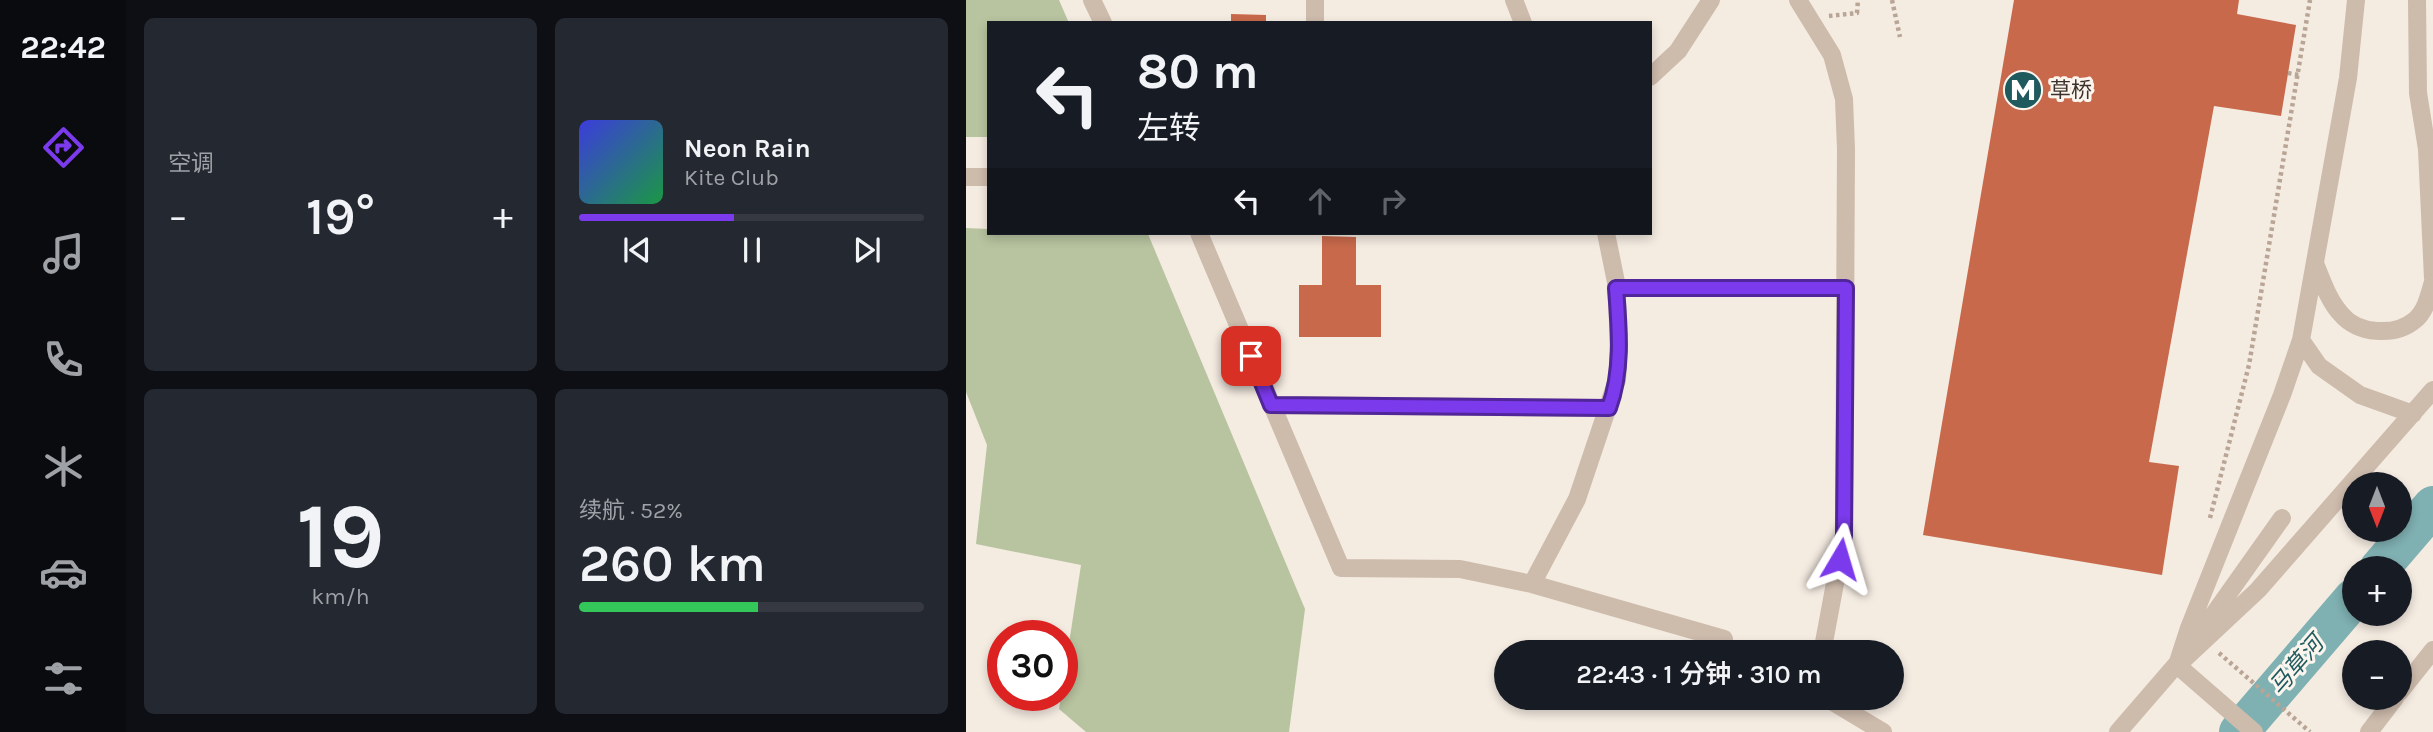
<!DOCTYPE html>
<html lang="zh">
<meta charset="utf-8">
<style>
:root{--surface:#171b24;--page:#242831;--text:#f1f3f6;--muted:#9ea1a6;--line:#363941;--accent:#7c3aed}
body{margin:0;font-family:Karla,"Noto Sans SC",sans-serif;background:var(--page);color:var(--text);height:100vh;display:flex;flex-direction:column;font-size:26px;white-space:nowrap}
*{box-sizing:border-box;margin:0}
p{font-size:23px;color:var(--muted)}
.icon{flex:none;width:38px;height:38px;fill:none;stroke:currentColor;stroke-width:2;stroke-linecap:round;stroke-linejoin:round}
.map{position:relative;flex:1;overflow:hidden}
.details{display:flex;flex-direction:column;gap:18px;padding:18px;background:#0d0f14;width:840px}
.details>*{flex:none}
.top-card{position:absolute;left:21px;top:21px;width:665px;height:214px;border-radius:0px;box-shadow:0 4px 10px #0003;background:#171b24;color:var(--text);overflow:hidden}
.needle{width:46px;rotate:180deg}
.fabs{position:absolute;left:1376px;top:472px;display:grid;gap:14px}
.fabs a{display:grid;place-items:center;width:70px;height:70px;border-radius:50%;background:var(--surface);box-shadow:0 4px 10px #0003;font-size:35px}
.speed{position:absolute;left:21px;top:620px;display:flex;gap:14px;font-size:35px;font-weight:700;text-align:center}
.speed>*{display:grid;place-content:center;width:91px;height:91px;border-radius:50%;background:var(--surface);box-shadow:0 4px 10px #0003;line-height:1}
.speed .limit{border:10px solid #d22;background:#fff;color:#111}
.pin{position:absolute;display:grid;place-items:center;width:60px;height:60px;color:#fff;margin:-30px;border-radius:14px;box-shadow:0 4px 10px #0006}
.me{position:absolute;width:77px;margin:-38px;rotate:7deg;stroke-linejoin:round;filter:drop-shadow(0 0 5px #0008)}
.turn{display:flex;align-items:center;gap:24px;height:147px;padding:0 35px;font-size:32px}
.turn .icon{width:91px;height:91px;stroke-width:2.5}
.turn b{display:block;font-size:49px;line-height:60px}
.lanes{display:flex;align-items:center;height:66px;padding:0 35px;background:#0003;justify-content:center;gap:35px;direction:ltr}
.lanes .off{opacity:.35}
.big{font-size:52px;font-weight:600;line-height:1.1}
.details .tile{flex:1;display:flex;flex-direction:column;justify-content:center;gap:10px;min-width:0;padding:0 24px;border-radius:10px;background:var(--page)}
.details .dial{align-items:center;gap:0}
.dial b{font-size:91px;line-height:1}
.song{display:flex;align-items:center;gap:21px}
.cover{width:84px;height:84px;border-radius:10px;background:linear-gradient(135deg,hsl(240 70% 55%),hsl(140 70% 35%))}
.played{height:7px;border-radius:4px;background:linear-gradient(90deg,var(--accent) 45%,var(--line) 45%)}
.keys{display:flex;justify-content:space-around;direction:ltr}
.heat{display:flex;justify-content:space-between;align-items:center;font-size:38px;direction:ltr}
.charge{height:10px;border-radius:5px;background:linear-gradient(90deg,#34c759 52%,var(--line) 0)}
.details .tiles{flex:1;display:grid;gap:18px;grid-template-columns:repeat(2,1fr)}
.trip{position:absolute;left:528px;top:640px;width:410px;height:70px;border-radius:35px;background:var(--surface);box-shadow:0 4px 10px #0003;font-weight:600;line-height:70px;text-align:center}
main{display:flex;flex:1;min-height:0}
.tab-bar{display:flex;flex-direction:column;width:126px;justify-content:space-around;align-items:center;background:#090b0e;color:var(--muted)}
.tab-bar .icon{width:49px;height:49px}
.tab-bar .on{color:var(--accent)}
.tab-bar b{font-size:32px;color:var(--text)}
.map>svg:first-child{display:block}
.green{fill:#b8c4a0}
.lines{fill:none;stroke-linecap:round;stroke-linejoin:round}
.river{stroke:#7fb0b2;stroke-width:40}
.building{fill:#c8694b}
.path{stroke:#b9a596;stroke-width:4.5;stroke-dasharray:3.5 3.5;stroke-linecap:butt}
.minor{stroke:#cdbbac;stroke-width:18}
.route-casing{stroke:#51269a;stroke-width:18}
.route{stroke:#7c3aed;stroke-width:12}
.labels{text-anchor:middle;stroke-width:6;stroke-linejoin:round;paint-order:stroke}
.poi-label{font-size:21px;fill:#3b302b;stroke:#fbf5ee;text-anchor:start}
.water-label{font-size:23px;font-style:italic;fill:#1f5a5e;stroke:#fbf5ee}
</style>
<main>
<nav class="tab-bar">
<b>22:42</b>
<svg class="icon on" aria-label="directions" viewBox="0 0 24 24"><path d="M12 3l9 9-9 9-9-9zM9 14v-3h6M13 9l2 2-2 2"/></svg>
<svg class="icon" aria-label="music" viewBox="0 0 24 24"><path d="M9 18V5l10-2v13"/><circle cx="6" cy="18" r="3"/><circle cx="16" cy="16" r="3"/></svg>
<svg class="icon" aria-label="phone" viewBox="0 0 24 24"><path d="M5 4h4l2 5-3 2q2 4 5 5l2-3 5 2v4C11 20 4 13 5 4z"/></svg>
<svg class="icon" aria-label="climate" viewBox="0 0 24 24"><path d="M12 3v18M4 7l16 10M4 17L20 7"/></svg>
<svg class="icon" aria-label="car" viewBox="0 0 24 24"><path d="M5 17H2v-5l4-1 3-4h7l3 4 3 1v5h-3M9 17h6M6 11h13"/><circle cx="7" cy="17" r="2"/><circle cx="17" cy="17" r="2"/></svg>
<svg class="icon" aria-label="filters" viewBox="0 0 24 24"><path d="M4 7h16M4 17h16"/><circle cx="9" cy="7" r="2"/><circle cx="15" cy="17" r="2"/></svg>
</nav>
<section class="details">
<div class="tiles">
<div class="tile"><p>空调</p>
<div class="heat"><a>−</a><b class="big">19°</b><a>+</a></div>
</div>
<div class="tile">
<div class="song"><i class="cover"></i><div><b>Neon Rain</b><p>Kite Club</p></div></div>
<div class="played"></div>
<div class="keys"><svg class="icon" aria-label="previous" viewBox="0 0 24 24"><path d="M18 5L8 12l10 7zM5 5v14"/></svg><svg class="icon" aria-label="pause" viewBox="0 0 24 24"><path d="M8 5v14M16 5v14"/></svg><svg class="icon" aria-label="next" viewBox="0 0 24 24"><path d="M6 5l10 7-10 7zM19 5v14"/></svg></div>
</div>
<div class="tile dial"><b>19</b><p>km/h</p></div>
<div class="tile"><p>续航 · 52%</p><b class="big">260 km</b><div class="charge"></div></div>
</div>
</section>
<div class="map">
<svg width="1467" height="732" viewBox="0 0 1467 732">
<rect width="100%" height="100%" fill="#f4ebe1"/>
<path class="green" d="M0,0H93L103,23H23V137H0Z
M0,228L23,229V233L182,234L339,609L323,732H120L93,709L115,565L10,544L21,445L0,392Z"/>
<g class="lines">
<path class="river" d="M1413,569L1467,506
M1273,732L1388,598"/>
</g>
<path class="building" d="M1048,0H1273L1271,14L1330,25L1315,116L1248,106L1183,462L1213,466L1196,575L957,535Z
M265,14L300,15V23H265Z
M356,236L390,237V285H415V337H333V285H356Z"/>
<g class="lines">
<path class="path" d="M926,0L934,37
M863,16L891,13L892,0
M1322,73L1333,75
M1244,518L1283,365L1344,0
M1253,653L1344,732"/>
<path class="minor" d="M126,0L137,23
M349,0V23
M548,0L557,23
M832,0L866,55L878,99L880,149L878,535L856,653
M1451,0L1452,93L1461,149L1467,278
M684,77L712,51L745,0
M0,177H23
M233,233L375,568L494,569L566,584L758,639
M1350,266C1357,283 1363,301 1375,314C1391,334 1429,337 1449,320C1460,311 1463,295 1467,282
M650,288H880
M1335,340L1353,366L1394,395L1447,414
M305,405L643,408
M566,584L611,499L651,380L653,344L650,282L640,233
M1233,635L1316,518
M1214,663L1292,590L1467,390
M1211,665L1223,628L1316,395L1335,340L1382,78L1390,0
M1211,665L1288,732
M1433,693L1467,650
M864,698L867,702L917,732
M1152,732L1216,658
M1403,732L1429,698"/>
</g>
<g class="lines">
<g class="route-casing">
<path id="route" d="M285,356L305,405L643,408C657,370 653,328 650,288H880L878,535L874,559"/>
</g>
<use href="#route" class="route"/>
</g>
<defs>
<g id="metro-disc" transform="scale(2.0125)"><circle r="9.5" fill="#1f5a5e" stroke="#fbf5ee"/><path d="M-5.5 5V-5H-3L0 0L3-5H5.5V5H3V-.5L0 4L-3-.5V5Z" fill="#fff"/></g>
</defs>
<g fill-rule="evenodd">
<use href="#metro-disc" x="1057" y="90"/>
</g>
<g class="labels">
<g class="poi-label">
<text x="1084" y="97">草桥</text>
</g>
<g class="water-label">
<text transform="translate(1330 665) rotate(-49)" y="8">马草河</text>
</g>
</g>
</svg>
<div class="fabs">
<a><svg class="needle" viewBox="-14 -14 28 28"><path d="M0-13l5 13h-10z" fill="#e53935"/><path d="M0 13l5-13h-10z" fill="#9ea1a6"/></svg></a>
<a>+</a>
<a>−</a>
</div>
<div class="speed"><div class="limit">30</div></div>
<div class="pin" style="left:285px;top:356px;background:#d93025"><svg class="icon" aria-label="arrive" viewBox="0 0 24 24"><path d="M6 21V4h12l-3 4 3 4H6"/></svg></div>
<svg class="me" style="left:874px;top:559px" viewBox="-20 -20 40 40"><path d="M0-17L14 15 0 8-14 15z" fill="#7c3aed" stroke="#fff" stroke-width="4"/></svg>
<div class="trip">22:43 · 1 分钟 · 310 m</div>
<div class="top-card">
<div class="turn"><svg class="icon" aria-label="left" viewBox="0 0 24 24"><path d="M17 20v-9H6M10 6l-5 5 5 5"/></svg><div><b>80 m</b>左转</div></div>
<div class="lanes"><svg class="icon" aria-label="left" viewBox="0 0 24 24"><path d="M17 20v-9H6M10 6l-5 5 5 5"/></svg><svg class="icon off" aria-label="ahead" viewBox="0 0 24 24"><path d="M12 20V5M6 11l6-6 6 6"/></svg><svg class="icon off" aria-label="right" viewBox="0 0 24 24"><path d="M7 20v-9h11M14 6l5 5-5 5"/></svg></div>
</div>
</div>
</main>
